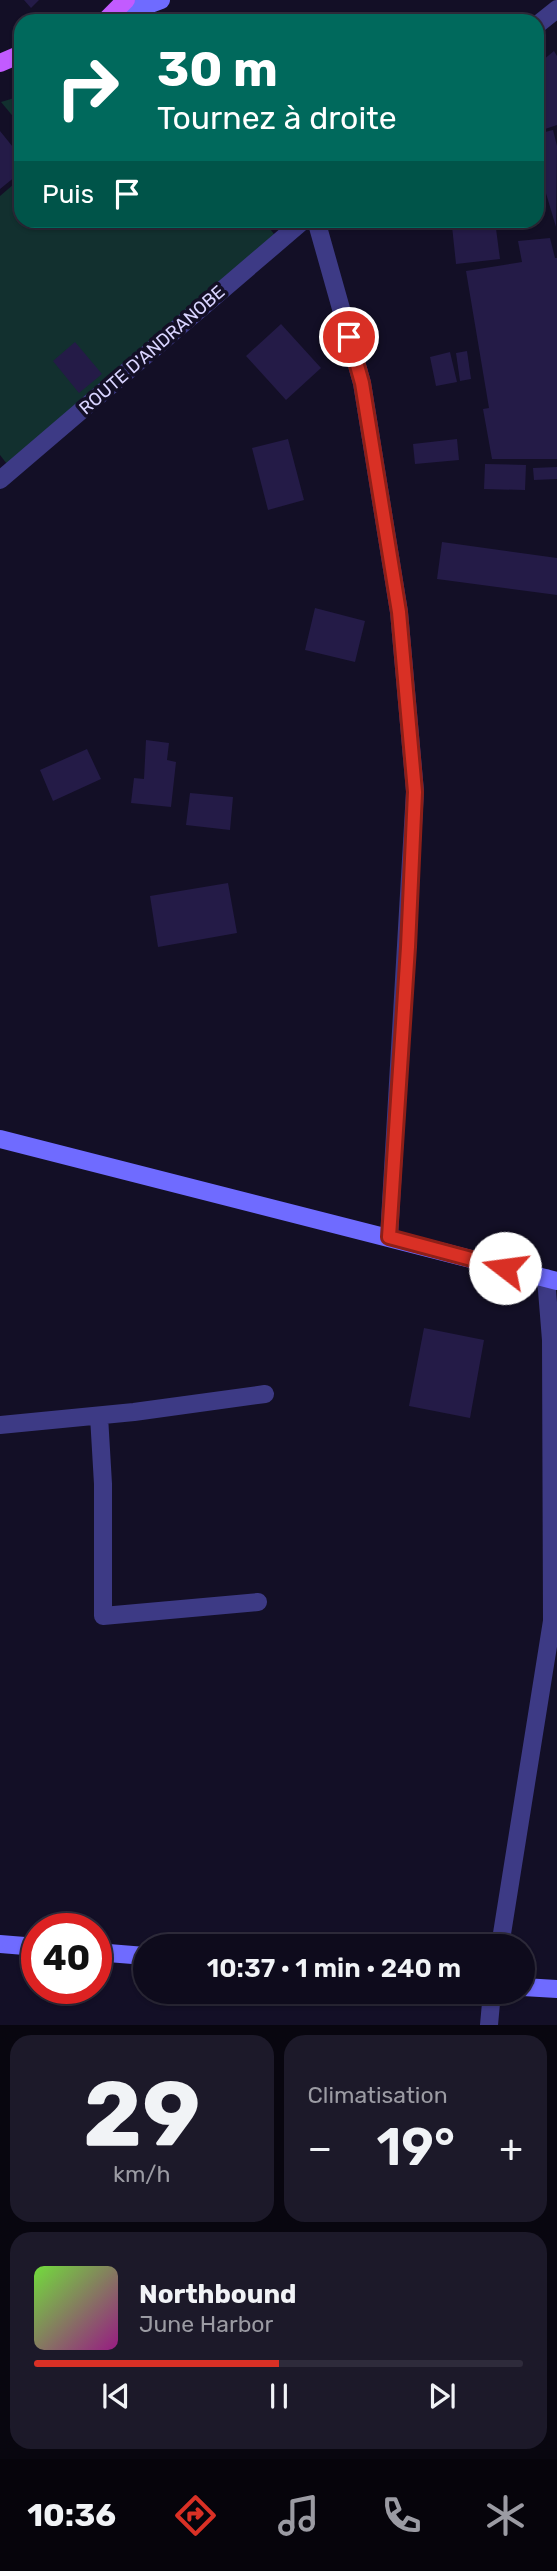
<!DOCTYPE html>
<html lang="fr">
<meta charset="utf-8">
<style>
:root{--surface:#0e0b1c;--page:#1c1929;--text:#f1f3f6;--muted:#9b9ba3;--line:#2e2b3b;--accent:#d93025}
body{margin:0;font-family:Rubik,sans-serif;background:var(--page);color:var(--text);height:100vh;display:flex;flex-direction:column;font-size:26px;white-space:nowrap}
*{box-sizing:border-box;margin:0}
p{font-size:23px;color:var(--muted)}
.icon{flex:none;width:38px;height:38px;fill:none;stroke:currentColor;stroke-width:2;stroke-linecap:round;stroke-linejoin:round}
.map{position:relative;height:2025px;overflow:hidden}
.sheet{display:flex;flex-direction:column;gap:10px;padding:10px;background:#08060f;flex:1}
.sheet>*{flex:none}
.banner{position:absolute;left:14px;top:14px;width:530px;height:214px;border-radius:21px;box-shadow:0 2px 5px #0004,0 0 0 2px var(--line);background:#00695c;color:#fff;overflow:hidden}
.speed{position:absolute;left:21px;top:1913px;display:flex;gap:14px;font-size:35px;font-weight:700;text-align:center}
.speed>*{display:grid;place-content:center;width:91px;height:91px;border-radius:50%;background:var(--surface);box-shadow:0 2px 5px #0004,0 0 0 2px var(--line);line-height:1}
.speed .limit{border:10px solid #d22;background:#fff;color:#111}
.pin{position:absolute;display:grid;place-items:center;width:60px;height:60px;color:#fff;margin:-30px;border:4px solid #fff;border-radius:50%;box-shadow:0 2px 7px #0007}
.me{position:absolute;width:77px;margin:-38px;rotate:285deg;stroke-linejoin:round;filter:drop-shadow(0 0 5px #0008)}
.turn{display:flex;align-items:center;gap:24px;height:147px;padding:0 28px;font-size:32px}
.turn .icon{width:91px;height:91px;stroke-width:2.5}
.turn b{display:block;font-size:49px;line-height:60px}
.then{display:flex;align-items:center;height:66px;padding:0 28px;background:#0003;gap:14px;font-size:26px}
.big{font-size:52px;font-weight:600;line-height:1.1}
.sheet .card{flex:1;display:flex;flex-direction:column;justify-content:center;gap:10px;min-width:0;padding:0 24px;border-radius:21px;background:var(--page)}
.sheet .dial{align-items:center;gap:0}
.dial b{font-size:91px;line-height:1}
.song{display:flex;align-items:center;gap:21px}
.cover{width:84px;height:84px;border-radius:10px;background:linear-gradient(135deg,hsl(100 70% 55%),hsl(310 70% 35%))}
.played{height:7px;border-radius:4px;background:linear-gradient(90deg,var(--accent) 50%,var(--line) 50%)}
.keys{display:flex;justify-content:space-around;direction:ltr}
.heat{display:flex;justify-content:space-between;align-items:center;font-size:38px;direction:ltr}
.sheet .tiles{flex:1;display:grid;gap:10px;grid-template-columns:1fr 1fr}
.card:last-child{grid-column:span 2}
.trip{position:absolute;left:133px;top:1934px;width:402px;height:70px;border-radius:35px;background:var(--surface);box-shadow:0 2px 5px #0004,0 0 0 2px var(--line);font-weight:600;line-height:70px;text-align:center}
.dock{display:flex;height:112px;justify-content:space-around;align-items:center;background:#06040b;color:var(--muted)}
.dock .icon{width:49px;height:49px}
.dock .selected{color:var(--accent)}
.dock b{font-size:32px;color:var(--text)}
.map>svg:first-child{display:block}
.green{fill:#12302f}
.building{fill:#241b47}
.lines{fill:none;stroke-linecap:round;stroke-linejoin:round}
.street{stroke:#3d3a85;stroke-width:18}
.secondary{stroke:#6f6bff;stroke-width:18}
.primary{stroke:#c25bff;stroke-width:18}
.route-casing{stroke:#8d1f18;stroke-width:18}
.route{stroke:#d93025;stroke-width:12}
.labels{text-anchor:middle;stroke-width:7;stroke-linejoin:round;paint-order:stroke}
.street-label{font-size:18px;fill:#d9d4ff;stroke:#130f26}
</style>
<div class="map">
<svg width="557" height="2025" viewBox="0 0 557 2025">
<rect width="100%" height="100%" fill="#130f26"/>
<path class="green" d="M21,96V126L1,102Z
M21,178V220L264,221L277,238L10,468L0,455V196Z"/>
<path class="building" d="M24,0H39L31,8Z
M554,51L557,56V125L545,129L544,125L537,127V65Z
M553,130L557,146L556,227L537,163V134Z
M0,131L21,157V172L0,189Z
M495,221L500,259L456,264L452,226Z
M550,238L555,258H557V459H492L483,409L489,408L466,271L522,262L518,241Z
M281,324L321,368L286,400L246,356Z
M75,342L102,374L79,393L53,361Z
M467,351L471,379L460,381L456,353Z
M450,352L457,382L436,386L430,357Z
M288,439L304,500L268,510L252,448Z
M457,439L459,460L415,464L413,444Z
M485,464L526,465L525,490L484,489Z
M557,467V479L534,480L533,468Z
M442,542L557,558V595L437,579Z
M315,608L365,621L355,662L305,650Z
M146,740L169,743L167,760L176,762L171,807L131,803L134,778L144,779Z
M87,749L101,779L53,801L40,770Z
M190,793L233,797L230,830L186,825Z
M228,883L237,933L158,947L150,896Z
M424,1328L484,1340L470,1418L409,1406Z"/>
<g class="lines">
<path class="street" d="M537,25L557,9
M316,220L362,383L399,612L415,791L389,1237
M0,480L304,220
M99,1416L103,1484V1616L258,1602
M0,1425L134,1412L265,1394
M500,1946L552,1621L551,1340L546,1278
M489,2025L492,1992"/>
<path class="secondary" d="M107,20L161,0
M0,1139L557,1281
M0,1944L37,1947
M96,1952L145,1956
M523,1987L557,1989"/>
<path class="primary" d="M105,21L126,0
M0,63L21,54"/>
</g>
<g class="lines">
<g class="route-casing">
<path id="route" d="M349,337L362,383L399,612L415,792L408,947L389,1237L505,1268"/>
</g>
<use href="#route" class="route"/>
</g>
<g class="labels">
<g class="street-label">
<text transform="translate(152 350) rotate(-41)" y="6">ROUTE D'ANDRANOBE</text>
</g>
</g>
</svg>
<div class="speed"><div class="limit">40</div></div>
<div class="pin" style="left:349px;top:337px;background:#d93025"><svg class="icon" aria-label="arrive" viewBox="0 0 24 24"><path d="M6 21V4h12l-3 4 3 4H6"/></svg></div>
<svg class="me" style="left:505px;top:1268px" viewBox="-20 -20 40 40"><circle r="19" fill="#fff"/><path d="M0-13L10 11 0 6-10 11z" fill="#d93025"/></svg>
<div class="trip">10:37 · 1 min · 240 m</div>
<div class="banner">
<div class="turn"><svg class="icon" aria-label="right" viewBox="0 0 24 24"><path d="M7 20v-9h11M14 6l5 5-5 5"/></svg><div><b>30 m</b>Tournez à droite</div></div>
<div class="then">Puis<svg class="icon" aria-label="arrive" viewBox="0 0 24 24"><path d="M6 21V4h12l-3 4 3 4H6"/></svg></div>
</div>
</div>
<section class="sheet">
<div class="tiles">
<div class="card dial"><b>29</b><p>km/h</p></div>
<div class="card"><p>Climatisation</p>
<div class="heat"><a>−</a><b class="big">19°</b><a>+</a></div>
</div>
<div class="card">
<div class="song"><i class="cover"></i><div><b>Northbound</b><p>June Harbor</p></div></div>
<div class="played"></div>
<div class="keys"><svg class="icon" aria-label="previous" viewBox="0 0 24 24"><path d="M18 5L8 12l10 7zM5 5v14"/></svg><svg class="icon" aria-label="pause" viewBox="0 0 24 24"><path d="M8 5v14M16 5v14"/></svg><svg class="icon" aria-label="next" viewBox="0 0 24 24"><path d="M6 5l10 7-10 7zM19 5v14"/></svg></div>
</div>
</div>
</section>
<nav class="dock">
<b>10:36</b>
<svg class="icon selected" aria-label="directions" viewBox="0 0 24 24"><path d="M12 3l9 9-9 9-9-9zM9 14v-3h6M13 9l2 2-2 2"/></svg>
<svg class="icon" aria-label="music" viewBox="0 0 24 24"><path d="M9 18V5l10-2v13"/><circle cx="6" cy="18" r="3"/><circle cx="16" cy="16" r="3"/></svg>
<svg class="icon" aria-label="phone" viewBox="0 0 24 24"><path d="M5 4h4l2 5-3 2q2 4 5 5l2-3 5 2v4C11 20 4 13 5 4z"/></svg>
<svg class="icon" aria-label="climate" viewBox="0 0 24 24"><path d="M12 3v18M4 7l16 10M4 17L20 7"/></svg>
</nav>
